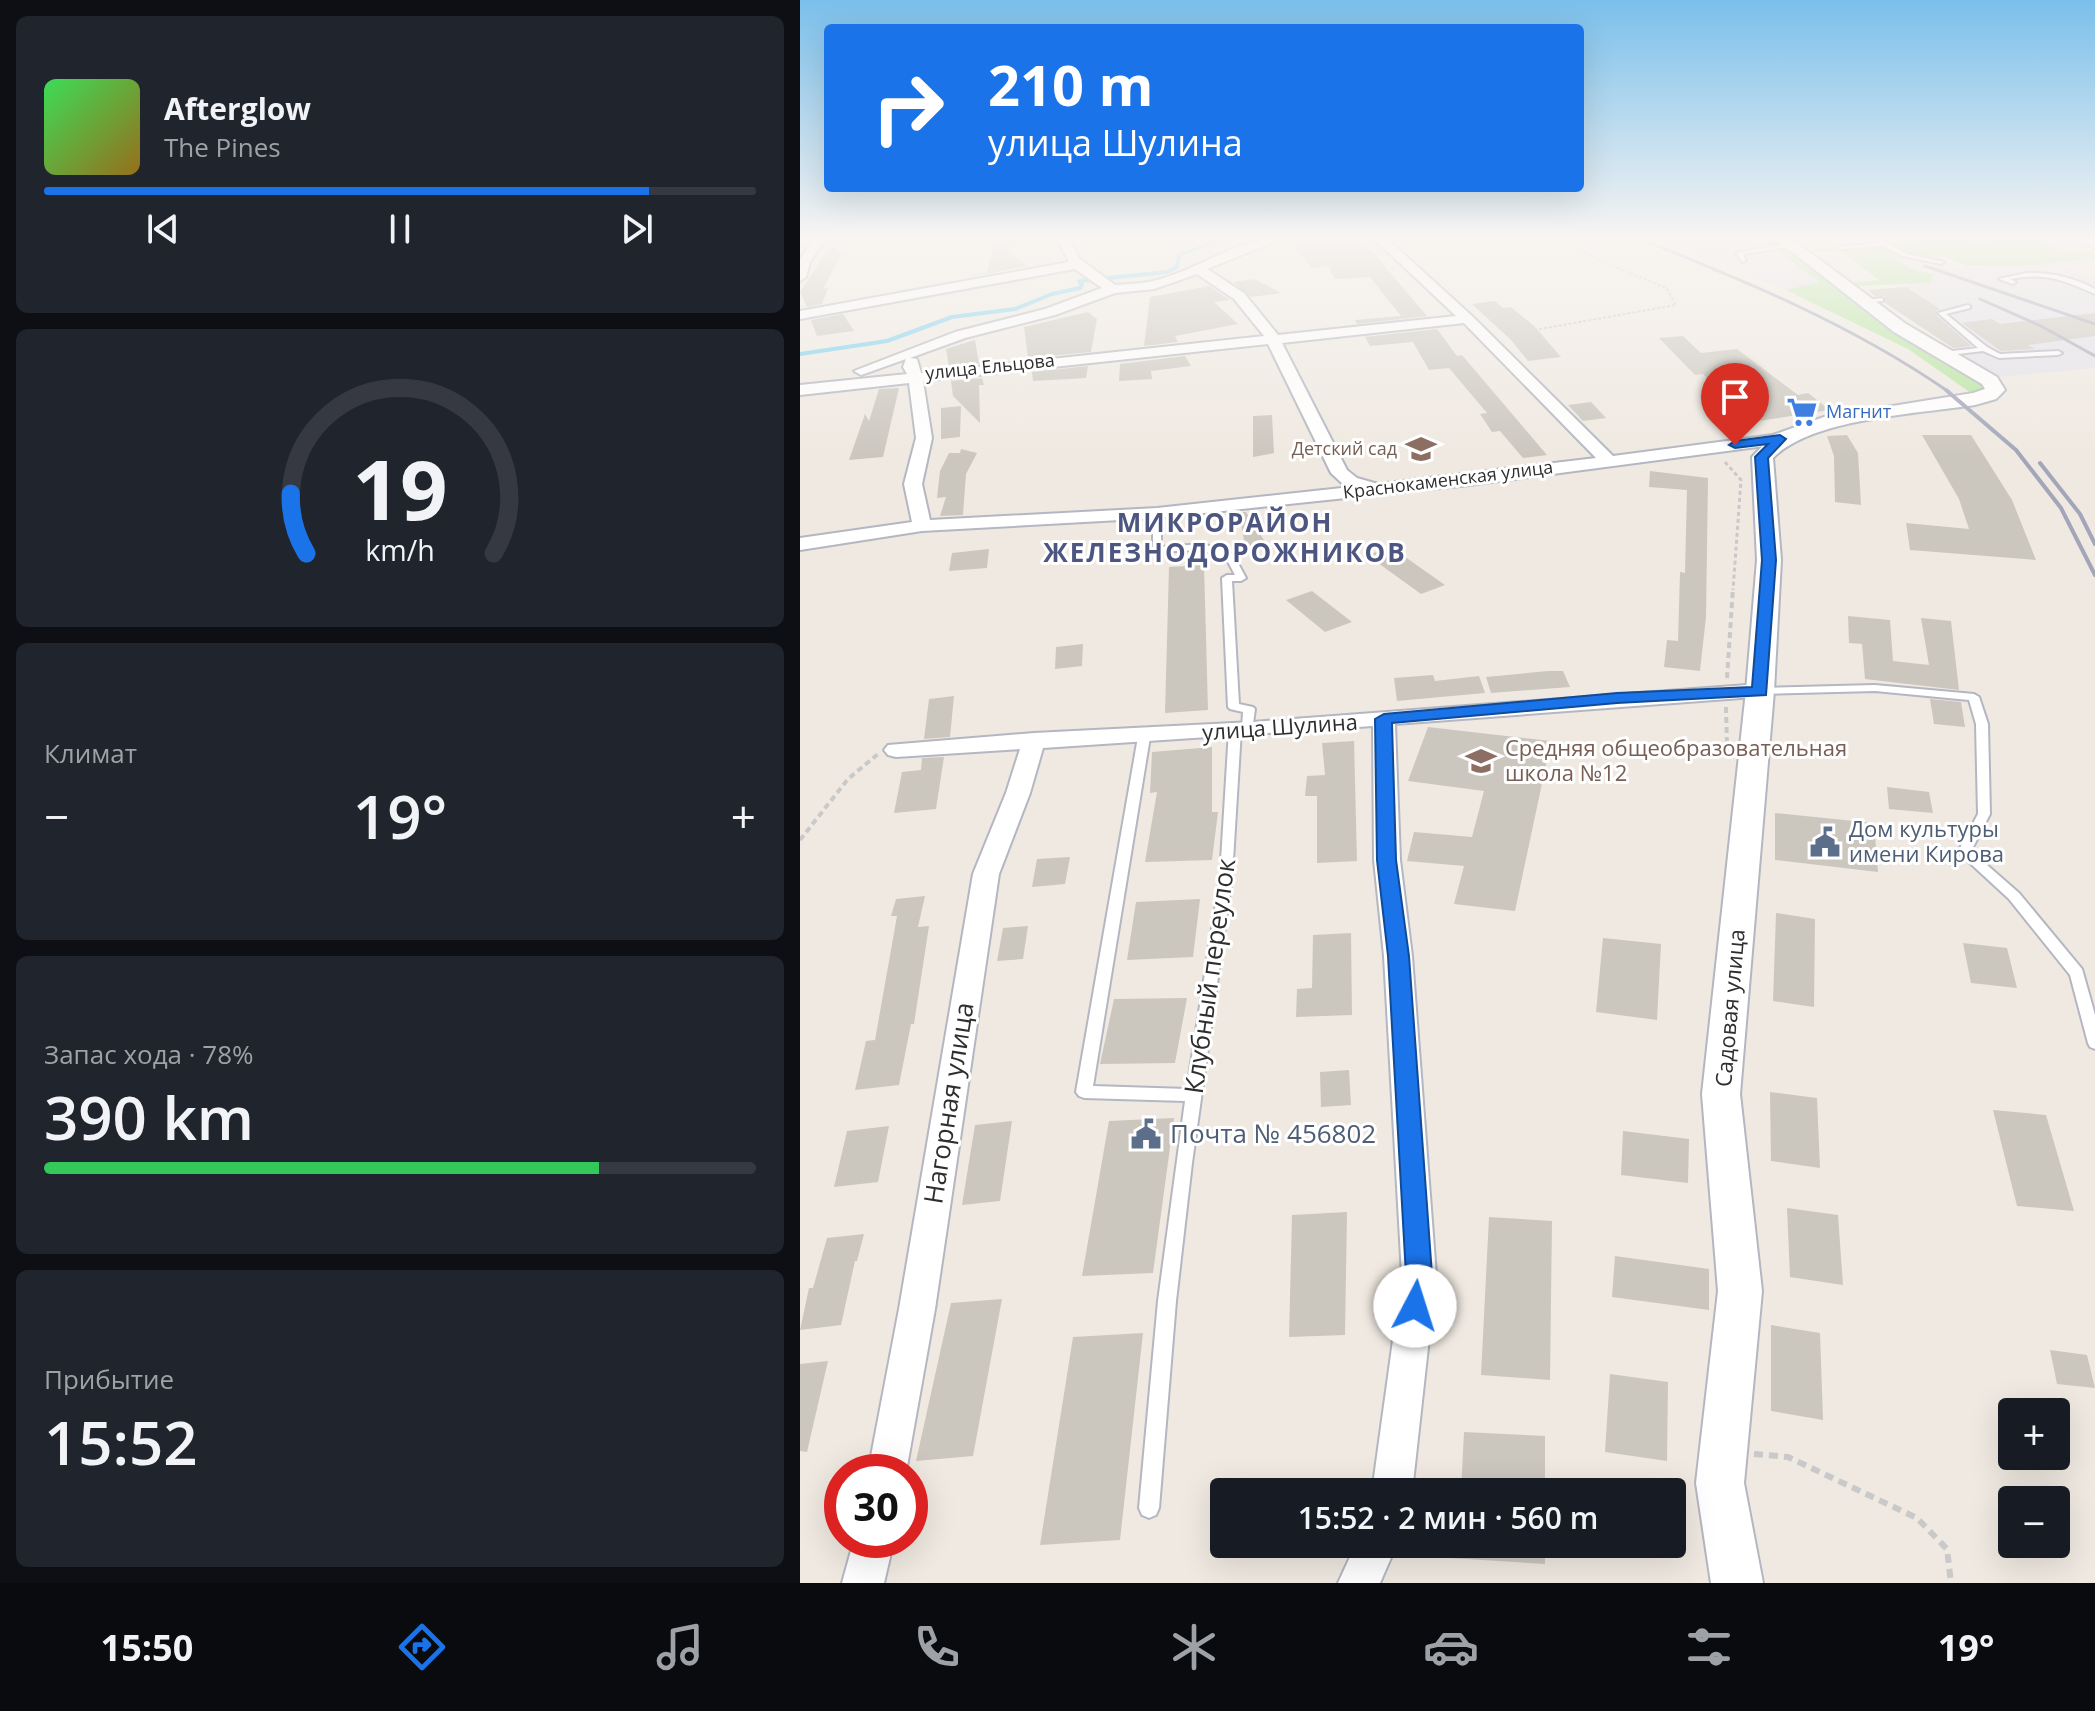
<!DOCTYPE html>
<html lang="ru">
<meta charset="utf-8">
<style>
:root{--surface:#171b24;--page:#20242c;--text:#f1f3f6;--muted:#9ea1a6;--line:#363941;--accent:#1a73e8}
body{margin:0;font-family:"Open Sans",sans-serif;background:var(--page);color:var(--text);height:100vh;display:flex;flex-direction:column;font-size:30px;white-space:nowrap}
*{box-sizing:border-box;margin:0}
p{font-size:26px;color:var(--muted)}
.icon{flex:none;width:44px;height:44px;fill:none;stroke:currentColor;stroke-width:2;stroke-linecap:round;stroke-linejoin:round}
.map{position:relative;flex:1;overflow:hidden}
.sheet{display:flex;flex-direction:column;gap:16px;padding:16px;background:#0d0f14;width:800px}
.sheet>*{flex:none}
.hud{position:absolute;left:24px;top:24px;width:760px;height:168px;border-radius:8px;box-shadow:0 8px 32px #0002;background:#1a73e8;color:#fff;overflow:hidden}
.fabs{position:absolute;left:1198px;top:1398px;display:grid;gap:16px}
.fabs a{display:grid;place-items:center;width:72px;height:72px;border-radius:8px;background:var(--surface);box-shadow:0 8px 32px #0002;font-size:40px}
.speed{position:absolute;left:24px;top:1454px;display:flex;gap:16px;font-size:40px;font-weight:700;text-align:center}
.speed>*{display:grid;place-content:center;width:104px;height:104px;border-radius:50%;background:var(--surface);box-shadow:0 8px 32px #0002;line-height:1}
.speed .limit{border:12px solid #d22;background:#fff;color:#111}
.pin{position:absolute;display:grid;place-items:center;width:68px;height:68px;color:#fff;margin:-82px -34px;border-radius:50% 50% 50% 0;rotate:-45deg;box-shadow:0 0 8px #0007}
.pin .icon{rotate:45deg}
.me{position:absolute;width:88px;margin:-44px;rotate:5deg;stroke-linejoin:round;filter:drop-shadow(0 0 6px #0008)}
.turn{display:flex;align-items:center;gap:28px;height:168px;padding:0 32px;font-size:36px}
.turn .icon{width:104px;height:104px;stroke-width:2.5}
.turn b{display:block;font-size:56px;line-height:68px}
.big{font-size:60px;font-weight:600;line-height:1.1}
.sheet .widget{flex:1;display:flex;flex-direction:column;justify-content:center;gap:12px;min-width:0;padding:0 28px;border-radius:12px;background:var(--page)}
.sheet .dial{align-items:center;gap:0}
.dial svg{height:208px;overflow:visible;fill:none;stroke:var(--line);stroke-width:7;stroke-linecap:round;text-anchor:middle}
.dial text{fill:var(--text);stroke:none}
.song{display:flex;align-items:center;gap:24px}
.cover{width:96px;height:96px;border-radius:12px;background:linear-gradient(135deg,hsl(130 70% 55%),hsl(40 70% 35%))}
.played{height:8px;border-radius:4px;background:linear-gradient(90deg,var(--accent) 85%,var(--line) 85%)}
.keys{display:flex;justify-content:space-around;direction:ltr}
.heat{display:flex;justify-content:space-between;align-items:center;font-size:44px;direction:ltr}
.charge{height:12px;border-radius:6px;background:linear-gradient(90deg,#34c759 78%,var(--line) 0)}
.trip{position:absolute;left:410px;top:1478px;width:476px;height:80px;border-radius:8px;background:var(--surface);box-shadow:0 8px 32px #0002;font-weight:600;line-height:80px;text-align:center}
.menu{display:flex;height:128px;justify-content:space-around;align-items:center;background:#090b0e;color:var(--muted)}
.menu .icon{width:56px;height:56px}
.menu .current{color:var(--accent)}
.menu b{font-size:36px;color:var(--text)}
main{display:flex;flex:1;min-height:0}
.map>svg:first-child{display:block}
.industrial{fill:#e3e1e8}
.green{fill:#b6e59e}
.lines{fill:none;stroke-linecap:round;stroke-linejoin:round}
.stream{stroke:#75cff0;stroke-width:4}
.building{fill:#cbc7bf}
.service-casing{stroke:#b4b7c1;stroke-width:4}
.minor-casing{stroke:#b4b7c1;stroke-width:4}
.tertiary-casing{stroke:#b4b7c1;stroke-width:4}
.path-far3{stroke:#c9c9c9;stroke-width:2;stroke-dasharray:3 2;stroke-linecap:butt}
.path-far2{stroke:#c9c9c9;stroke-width:3;stroke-dasharray:4 3;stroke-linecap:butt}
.path-far1{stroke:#c9c9c9;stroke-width:4;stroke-dasharray:6 4;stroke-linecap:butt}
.path{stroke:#c9c9c9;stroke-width:6;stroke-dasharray:9 6;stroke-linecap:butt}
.service{fill:#fff;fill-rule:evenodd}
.minor{fill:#fff;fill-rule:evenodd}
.tertiary{fill:#fff;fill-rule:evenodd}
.rail-far1{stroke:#a3a6b8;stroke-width:3}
.rail{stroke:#a3a6b8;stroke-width:4}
.route{fill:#1a73e8;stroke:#114b97;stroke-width:2}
.labels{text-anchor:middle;stroke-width:6;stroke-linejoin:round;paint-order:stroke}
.far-street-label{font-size:18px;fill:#2e2e2e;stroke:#fff}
.far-shop-label{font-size:18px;fill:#366cbe;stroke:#fff;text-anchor:start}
.far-education-label{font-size:18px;fill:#785e54;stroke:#fff;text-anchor:end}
.street-label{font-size:22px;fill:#2e2e2e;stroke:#fff}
.education-label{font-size:22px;fill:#785e54;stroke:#fff;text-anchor:start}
.service-label{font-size:22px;fill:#4e5e75;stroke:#fff;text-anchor:start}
.far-district-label{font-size:26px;font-weight:bold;letter-spacing:2px;fill:#4d5680;stroke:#fff}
.near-street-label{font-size:26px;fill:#2e2e2e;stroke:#fff}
.near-service-label{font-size:26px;fill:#4e5e75;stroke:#fff;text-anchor:start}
</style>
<main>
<section class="sheet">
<div class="widget">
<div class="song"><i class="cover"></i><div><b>Afterglow</b><p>The Pines</p></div></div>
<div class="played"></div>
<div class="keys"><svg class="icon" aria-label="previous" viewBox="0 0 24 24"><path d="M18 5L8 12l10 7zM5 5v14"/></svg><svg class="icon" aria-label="pause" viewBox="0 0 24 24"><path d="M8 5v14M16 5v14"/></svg><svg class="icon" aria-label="next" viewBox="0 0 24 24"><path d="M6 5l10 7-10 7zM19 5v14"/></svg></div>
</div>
<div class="widget dial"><svg viewBox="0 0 100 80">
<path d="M14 69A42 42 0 1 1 86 69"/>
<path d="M14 69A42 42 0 0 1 8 46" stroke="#1a73e8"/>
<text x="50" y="56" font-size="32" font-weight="700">19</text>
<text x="50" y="72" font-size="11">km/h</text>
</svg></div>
<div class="widget"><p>Климат</p>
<div class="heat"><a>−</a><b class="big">19°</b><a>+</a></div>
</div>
<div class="widget"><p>Запас хода · 78%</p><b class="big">390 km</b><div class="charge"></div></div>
<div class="widget"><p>Прибытие</p><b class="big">15:52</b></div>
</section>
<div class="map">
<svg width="1295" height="1583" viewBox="0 0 1295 1583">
<rect width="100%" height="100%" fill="#efe9e1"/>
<path class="industrial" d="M863,236L960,237L1019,282L986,290L902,256L906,254Z
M1259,262L1284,278H1295V368L1197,377L1093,308L1111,307L1084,289L1130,283L1133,270L1119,265L1126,264L1148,269Z"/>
<path class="green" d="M901,236H973L1094,329L1185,384L1184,389L1171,393L1108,349L986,290L1019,282L960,237Z
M1237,236L1265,252L1291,251L1295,258L1220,266H1167L1143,256L1125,258L1107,253L1085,242L1163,238L1170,242Z
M1084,246L1102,255L1094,258C1107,267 1117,273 1133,273L1130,283L1054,286L1050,283L1079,280L1042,251L1015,252L1012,249Z"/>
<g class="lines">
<path class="stream" d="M0,354L87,341L152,317L215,309L252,294L280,288L282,284L279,281L367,272L377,267L379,255L429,236"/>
</g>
<path class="building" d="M513,236H554L576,256L627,316L557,324L555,320L601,316L570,277L535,279L528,266L512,268L490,242Z
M220,237L209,252L227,266L174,276L187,273L196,238Z
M30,246L42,253L23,289L28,288L22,304L7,307L0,292Z
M454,279L481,293L451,297L433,282Z
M409,286L430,300L414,302L438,324L375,336L378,342L344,346L350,297Z
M1106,287L1140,309L1136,311V315L1171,346L1153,348L1085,303L1084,296H1075L1068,290Z
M695,301L703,308L711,307L735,327L761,357L728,361L711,340L672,304Z
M288,312L297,319L291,352L228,358L224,327Z
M1295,313V336L1228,345L1235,349L1201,351L1162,323L1192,319L1200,324Z
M43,314L54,331L17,336L11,320Z
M637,329L657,356L662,355L747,455L723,458L700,431L692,432L680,414L687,413L649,368L629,370L613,342L570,346L565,337Z
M883,336L901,353L937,349L998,395L1008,393L1030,410L952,422L903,374L895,375L859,338Z
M175,340L179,364L149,367L146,349Z
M385,356L391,366L351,371L352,379L319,381L320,364Z
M288,366L286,378L233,381L232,372Z
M182,378L184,385H179L180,423L153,396L151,381Z
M99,388L83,457L49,460L65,414L69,421L79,389Z
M791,402L806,418L783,421L768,405Z
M161,406L160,437L141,439V408Z
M472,415L474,453L453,457V416Z
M1047,435L1058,453L1061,505L1035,502L1034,456L1027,436Z
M1122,435H1171L1212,500L1236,560L1110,550L1106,523L1169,529L1159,499Z
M161,449L177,453L166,474L163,515L140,516L146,497L137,498L140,471L149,453H160Z
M850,471L908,478L906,617L900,671L864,667L867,640L878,641L880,572L885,573L887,490L849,487Z
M439,512H446L469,548L446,552Z
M591,547L645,585L621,594L567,555Z
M189,549L187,568L149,571L152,553Z
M404,565L408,710L365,713L369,567Z
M512,591L552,622L525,632L486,600Z
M1048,616L1090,620L1093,661L1129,665L1121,618L1151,621L1159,690L1065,679L1062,644L1049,643Z
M283,644L282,666L255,669L256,647Z
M748,671H763L770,687L691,693L686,677Z
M633,675L635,681L679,676L685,693L597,701L594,678Z
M154,696L150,737L124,739L129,699Z
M1130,699L1161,702L1165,727L1134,724Z
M628,727L751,741L715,911L654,904L664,866L607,861L614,832L672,837L684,791L608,781Z
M554,741L557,861L517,863V796H505L507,776L525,775L522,743Z
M412,747V812H418L412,860L345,862L357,792L350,793L352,752Z
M144,757L136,809L94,813L102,772L121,770L122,758Z
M1087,787L1129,792L1133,813L1089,809Z
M975,813L1074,823L1078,872L975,860Z
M270,857L265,884L232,887L237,859Z
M125,896L118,927L129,926L114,1024H111L99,1085L55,1090L66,1041L75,1040L97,916H91L96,899Z
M400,899L393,957L327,960L336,902Z
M976,913L1015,919L1014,1007L973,1001Z
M228,926L223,959L197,961L203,928Z
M551,933L552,1015L496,1017L497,989L512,988L513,935Z
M803,938L861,944L857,1020L796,1012Z
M1163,943L1207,948L1217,988L1171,983Z
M387,998L375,1063L300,1064L314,999Z
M549,1070L551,1105L521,1107L520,1072Z
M970,1092L1017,1098L1020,1168L971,1161Z
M1193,1110L1246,1115L1274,1211L1217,1206Z
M374,1118L353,1273L282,1276L309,1121Z
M212,1121L200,1201L162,1205L175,1125Z
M89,1126L78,1182L34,1187L47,1131Z
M823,1131L889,1139L888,1183L821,1175Z
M987,1208L1038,1215L1043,1285L990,1277Z
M547,1212L545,1335L489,1337L492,1215Z
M689,1217L752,1221L750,1380L681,1375Z
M64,1234L57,1261H55L41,1325L0,1330L9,1288H13L27,1238Z
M815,1256L909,1269V1310L812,1297Z
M202,1299L173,1456L116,1461L151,1303Z
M971,1325L1020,1333L1023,1420L971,1411Z
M343,1333L320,1540L240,1545L273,1337Z
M1250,1350L1287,1355L1295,1388L1257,1384Z
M28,1361L7,1452L0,1451V1364Z
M810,1374L868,1382L867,1461L805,1452Z
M664,1432L745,1436V1492H661Z
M650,1544H745V1564L650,1558Z"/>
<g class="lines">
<g class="service-casing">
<path id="service" d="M1068,236H1075L1107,254L1144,262L1141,264L1103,256L1084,246L1041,249L1038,247L1078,243Z
M990,243L992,246L943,254L946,260L943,262L936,253Z
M1226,273C1251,272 1273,277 1295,289V294C1264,280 1245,272 1210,279L1216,282L1213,284L1199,279Z
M1081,298L1083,299V301L1064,303L1061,301Z
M1168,305L1170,306V308L1146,314L1187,347L1200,354L1258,351L1262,353L1258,355L1199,358L1183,351L1141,356L1140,354L1144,352L1178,348L1138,313Z
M357,510L361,513V547L403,544L433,554L446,578L441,581H432L439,704L453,707L455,709L452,731H444L442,729L443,712L430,709L428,707L422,578L427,575H435L426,558L402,550L353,552V513Z
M1075,685L1174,694L1179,697L1188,724L1190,814L1171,851L1219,893L1282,969L1295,1015V1049L1290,1047L1288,1043L1270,975L1209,899L1158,852L1178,814L1176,724L1169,700L1075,691L960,694L955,691L960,688Z
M435,727L441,730L432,877L392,1163L376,1301L359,1508L356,1515L349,1518L342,1515L339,1508L358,1301L385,1101L284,1098L279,1096L276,1092L338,737L344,734L350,737L293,1086L387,1089L420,877L429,730Z"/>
</g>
<g class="minor-casing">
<path id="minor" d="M16,236L27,237L10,262L6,277L0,281V259Z
M256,236H268L279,258L315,285C327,284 341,284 353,281C400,270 439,236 489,236L407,269L444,293L478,335L656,316L571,236H584L672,316L813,456L980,434L988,439L980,444L669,485L357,518L122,531L0,550V538L112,522L104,484L116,438L109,383L0,395V385L107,374L103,367L106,359L61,375L54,371L155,332L245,309L302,288L275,269L0,319V311L269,262ZM397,274L434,299L464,336L121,373L117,359L110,358L165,338L255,315L315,293L354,289ZM664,323L796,458L578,484L557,478L547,470L482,343ZM468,344L531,473L545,486L551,487L357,508L130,520L122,484L132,438L123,381Z
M1275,236L1295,239V248L1277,239Z
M960,684L971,691L968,696L595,724L600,860L612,956L636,1275L612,1492H572L602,1275L584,956L574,860L573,726L243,748L230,793L199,874L135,1309L106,1472H68L99,1309L173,874L206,793L220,749L96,757L88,755L84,750L88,745L234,733L453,722Z
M54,1540H94L84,1583H42Z
M556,1544H597L580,1583H538Z"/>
</g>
<g class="tertiary-casing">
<path id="tertiary" d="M972,236H988L1106,324L1197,377L1205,390L1196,399L1175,405C1118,414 1012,418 973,458L981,560L974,691L940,1094L962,1291L944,1483L963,1583H911L896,1483L918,1291L902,1094L946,691L957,560L952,457L973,435L1024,417L1173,393L1185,389L1182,384L1094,332Z"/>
</g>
<path class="path-far3" d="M1097,303L1131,310
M734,330L876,305L866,288L808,264L754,236"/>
<path class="path-far2" d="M925,462L941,480L933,590"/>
<path class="path-far1" d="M927,678L933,588
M926,707L927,746
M0,840L48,779L78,754"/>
<path class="path" d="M954,1454L988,1457L1117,1518L1147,1549L1151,1583"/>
<use href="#service" class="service"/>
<use href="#minor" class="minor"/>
<use href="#tertiary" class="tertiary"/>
<path class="rail-far1" d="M833,236C943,280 1051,324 1149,392
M1125,266L1295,324
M1180,299L1241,326L1295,356"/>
<path class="rail" d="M1146,390L1216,450L1261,508L1295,575
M1240,463L1280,514L1295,544"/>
</g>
<linearGradient id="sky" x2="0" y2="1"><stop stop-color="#7abfeb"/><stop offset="0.52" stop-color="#f8f5f2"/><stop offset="1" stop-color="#f8f5f2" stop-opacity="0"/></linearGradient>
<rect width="1295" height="457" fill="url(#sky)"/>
<path class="route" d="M980,435L986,439L968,458L976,560L966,695L817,703L592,723L596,860L609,956L632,1275L625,1314L615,1318L606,1314L602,1306L606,1275L588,956L577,860L575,719L584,714L817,693L952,687L962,560L955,457L968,444L935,448L929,445L935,441Z"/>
<defs>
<g id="supermarket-bare" transform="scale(2.4)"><path d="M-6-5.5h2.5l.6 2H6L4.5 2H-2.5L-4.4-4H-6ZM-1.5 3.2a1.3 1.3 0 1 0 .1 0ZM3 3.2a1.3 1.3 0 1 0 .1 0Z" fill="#3f7fe0" stroke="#fff" stroke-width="2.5" paint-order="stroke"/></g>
<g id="school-bare" transform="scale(2.4)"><path d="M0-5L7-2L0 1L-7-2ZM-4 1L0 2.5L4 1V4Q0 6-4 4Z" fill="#8d6e63" stroke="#fff" stroke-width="2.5" paint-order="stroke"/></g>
<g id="civic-bare" transform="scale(2.4)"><path d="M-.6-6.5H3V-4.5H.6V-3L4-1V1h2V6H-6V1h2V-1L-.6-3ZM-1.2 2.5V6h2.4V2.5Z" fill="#5c6f8a" stroke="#fff" stroke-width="2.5" paint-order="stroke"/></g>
</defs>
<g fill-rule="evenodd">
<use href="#supermarket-bare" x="1002" y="412"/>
<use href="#school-bare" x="621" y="449"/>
<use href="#school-bare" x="681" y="761"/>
<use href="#civic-bare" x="1025" y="842"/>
<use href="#civic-bare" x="346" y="1134"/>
</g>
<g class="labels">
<g class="far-street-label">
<text transform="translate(190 367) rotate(-6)" y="6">улица Ельцова</text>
<text transform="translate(648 480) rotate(-7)" y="6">Краснокаменская улица</text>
</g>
<g class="far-shop-label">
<text x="1026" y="418">Магнит</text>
</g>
<g class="far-education-label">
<text x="597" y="455">Детский сад</text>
</g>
<g class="street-label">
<text transform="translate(480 727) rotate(-4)" y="8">улица Шулина</text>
<text transform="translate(930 1008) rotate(-85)" y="8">Садовая улица</text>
</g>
<g class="education-label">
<text x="705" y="756">Средняя общеобразовательная<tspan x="705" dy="25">школа №12</tspan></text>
</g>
<g class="service-label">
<text x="1049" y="837">Дом культуры<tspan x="1049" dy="25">имени Кирова</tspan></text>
</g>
<g class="far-district-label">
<text x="425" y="532">МИКРОРАЙОН<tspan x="425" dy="30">ЖЕЛЕЗНОДОРОЖНИКОВ</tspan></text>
</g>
<g class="near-street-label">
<text transform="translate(410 976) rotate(-82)" y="9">Клубный переулок</text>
<text transform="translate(149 1103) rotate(-81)" y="9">Нагорная улица</text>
</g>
<g class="near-service-label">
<text x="370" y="1143">Почта № 456802</text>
</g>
</g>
</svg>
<div class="fabs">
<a>+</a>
<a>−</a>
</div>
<div class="speed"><div class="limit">30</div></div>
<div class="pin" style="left:935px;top:445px;background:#d93025"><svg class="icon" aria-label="arrive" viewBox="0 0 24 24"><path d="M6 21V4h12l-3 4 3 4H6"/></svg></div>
<svg class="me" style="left:615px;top:1306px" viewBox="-20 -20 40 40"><circle r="19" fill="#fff"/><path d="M0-13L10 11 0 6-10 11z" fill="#1a73e8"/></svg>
<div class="trip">15:52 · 2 мин · 560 m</div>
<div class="hud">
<div class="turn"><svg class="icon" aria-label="right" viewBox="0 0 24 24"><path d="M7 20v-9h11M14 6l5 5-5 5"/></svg><div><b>210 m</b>улица Шулина</div></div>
</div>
</div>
</main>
<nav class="menu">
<b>15:50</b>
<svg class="icon current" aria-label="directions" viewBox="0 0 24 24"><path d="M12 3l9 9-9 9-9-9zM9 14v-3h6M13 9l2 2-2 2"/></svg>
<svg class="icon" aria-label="music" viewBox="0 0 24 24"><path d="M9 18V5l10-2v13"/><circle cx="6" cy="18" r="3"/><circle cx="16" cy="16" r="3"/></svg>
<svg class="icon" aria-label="phone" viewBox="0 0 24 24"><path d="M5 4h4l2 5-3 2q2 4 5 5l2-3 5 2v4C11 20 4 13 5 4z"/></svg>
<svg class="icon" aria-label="climate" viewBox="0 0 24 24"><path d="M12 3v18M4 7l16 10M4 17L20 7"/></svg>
<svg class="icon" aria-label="car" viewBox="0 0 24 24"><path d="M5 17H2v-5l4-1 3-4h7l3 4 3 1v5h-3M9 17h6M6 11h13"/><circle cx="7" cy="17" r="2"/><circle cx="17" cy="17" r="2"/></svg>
<svg class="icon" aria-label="filters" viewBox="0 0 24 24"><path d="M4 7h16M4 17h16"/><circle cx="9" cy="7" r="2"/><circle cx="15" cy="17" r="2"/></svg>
<b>19°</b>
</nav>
